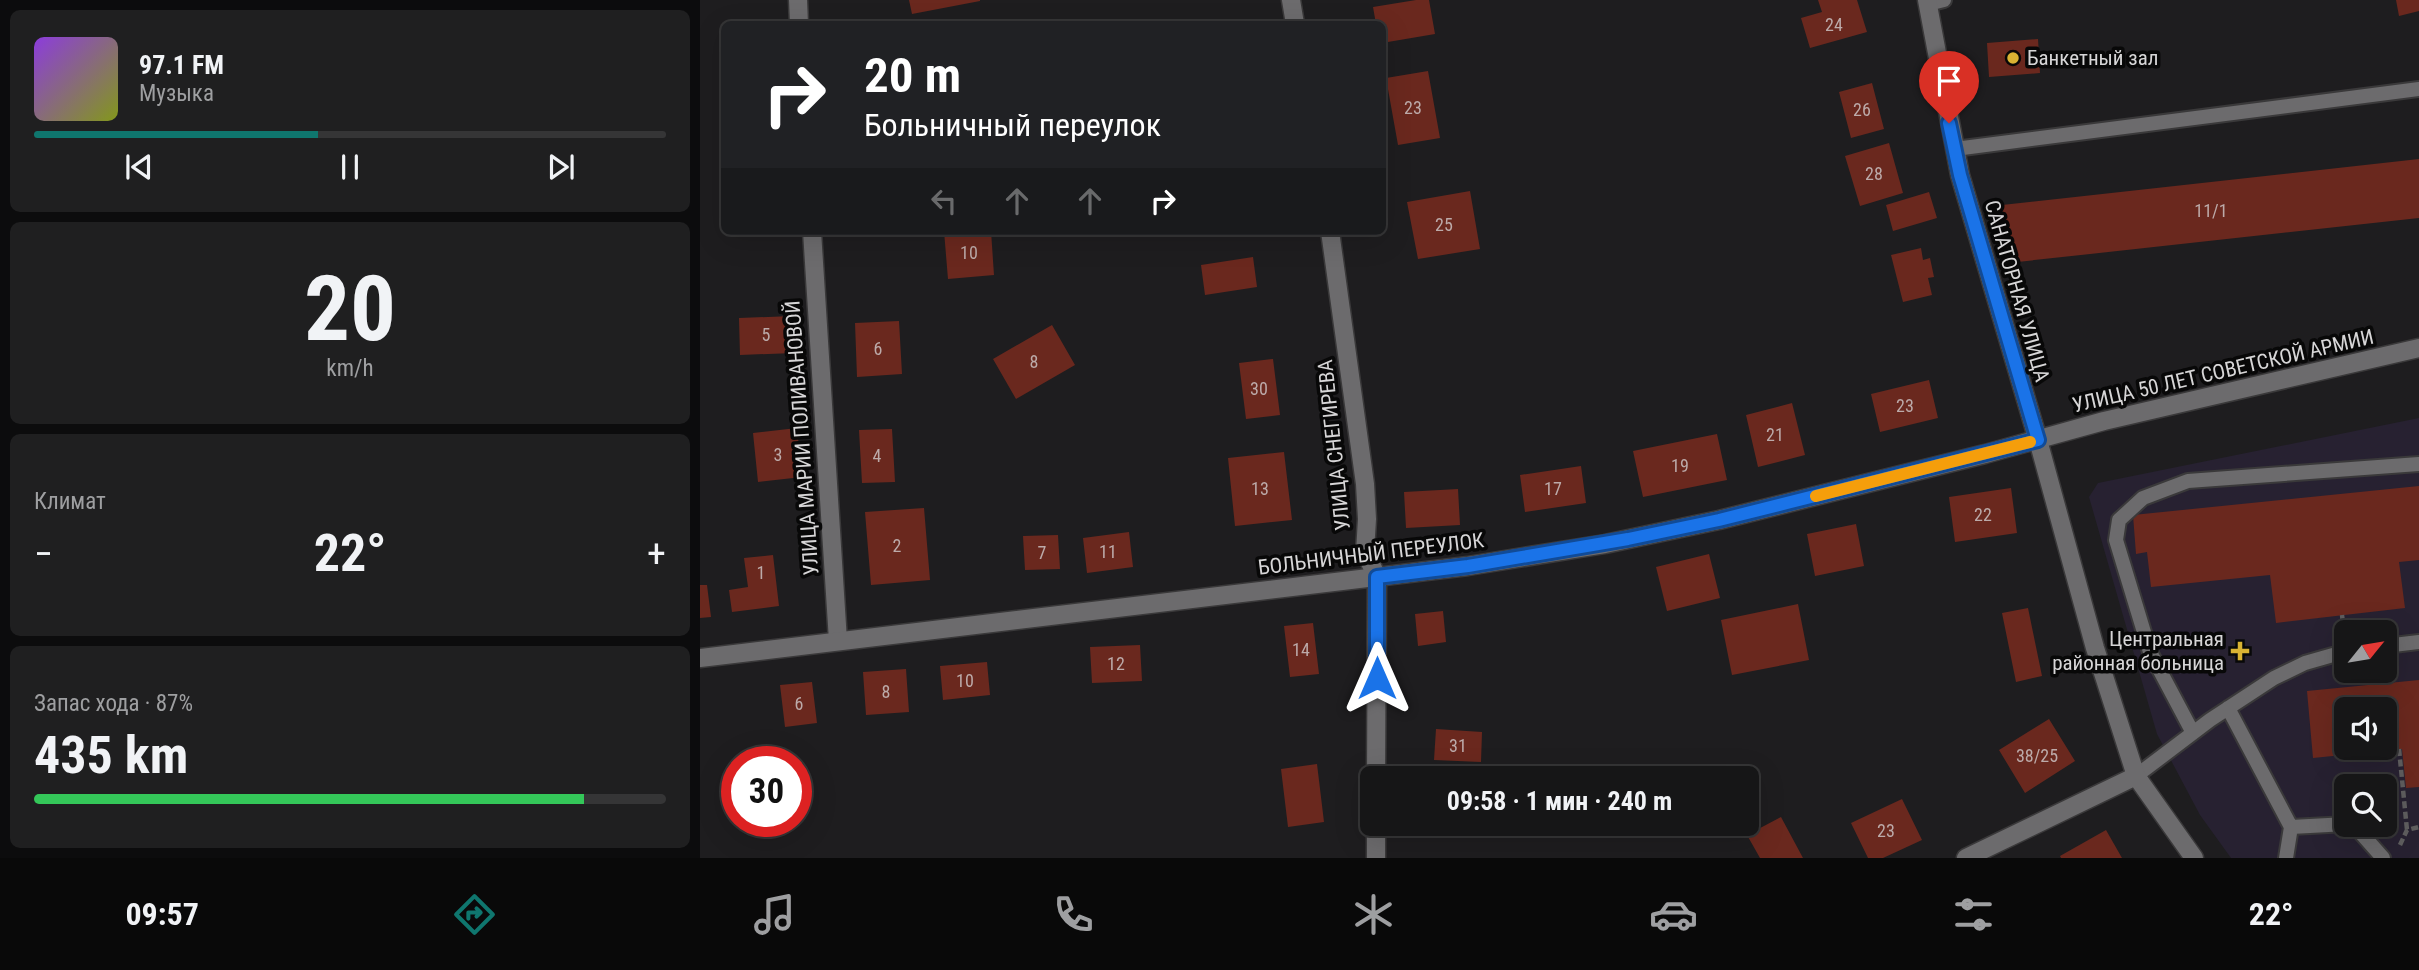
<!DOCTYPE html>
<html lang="ru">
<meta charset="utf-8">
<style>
:root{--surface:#161617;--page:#1f1f20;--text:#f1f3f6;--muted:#9e9fa1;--line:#353536;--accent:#0f766e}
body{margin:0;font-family:"Roboto Condensed",sans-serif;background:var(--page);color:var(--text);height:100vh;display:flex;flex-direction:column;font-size:26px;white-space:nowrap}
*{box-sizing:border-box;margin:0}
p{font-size:23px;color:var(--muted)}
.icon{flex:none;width:38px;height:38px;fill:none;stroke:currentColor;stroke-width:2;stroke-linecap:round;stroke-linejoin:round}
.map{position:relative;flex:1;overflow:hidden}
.side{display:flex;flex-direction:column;gap:10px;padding:10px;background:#0c0c0d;width:700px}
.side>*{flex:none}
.guide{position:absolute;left:21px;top:21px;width:665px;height:214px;border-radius:10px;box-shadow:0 7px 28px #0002,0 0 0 2px var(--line);background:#202124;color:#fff;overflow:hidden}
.needle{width:46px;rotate:60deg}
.controls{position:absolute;left:1634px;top:620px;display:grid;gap:14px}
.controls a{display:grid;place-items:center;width:63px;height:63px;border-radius:10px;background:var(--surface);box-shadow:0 7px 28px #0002,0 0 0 2px var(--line);font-size:35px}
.speed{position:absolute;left:21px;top:746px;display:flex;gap:14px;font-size:35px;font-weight:700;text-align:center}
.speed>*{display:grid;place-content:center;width:91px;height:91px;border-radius:50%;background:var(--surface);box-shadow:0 7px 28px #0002,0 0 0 2px var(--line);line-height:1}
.speed .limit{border:10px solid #d22;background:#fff;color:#111}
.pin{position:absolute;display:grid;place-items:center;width:60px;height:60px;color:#fff;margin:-72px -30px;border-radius:50% 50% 50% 0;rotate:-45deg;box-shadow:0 0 7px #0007}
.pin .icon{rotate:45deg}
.me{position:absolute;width:77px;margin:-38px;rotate:0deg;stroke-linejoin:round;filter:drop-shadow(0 0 5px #0008)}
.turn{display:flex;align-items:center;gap:24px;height:147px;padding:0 28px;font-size:32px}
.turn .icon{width:91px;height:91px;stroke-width:2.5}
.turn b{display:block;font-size:49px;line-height:60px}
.lanes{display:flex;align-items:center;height:66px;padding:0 28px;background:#0003;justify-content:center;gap:35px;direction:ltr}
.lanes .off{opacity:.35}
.big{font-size:52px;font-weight:700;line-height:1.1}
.side .tile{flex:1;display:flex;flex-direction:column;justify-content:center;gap:10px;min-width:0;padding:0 24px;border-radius:10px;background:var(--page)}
.side .dial{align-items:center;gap:0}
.dial b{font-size:91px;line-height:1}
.song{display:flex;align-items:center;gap:21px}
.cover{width:84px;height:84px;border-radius:10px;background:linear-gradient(135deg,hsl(270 70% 55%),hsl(70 70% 35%))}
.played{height:7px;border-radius:4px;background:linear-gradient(90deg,var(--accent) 45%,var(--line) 45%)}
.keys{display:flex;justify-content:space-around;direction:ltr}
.heat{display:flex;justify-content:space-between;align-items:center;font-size:38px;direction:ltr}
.charge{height:10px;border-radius:5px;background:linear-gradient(90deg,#34c759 87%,var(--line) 0)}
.trip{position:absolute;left:660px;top:766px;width:399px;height:70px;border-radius:10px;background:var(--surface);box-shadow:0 7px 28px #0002,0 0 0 2px var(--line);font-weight:700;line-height:70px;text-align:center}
.tabs{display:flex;height:112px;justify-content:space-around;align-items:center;background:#090909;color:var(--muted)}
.tabs .icon{width:49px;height:49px}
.tabs .selected{color:var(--accent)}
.tabs b{font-size:32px;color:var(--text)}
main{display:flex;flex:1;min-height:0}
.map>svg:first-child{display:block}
.medical{fill:#272131;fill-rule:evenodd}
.building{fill:#6a281e;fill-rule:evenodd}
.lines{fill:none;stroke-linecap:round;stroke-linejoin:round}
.lane-casing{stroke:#3a393a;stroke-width:18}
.street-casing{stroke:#3a393a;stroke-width:21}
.secondary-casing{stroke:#3a393a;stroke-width:21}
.path{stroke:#5f5e5f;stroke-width:4.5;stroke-dasharray:7 3.5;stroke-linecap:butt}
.lane{stroke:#6c6b6d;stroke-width:14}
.street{stroke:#6c6b6d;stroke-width:18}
.secondary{stroke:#6c6b6d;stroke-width:18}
.route-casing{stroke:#114b97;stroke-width:18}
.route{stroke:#1a73e8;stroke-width:12}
.slow{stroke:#f59e0b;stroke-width:12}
.poi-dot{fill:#dab333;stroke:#080808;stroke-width:2.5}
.labels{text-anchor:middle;stroke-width:7;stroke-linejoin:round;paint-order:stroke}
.number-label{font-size:18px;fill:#bcaaa9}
.poi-label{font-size:21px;fill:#d7d6d7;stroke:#080808;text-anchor:start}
.street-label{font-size:21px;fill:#d7d6d7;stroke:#080808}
</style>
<main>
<section class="side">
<div class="tile">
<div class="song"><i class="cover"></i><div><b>97.1 FM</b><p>Музыка</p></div></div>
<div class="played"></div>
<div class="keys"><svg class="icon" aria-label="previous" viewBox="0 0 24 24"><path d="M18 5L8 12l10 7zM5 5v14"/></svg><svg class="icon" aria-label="pause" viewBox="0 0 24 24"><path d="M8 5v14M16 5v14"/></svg><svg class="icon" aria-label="next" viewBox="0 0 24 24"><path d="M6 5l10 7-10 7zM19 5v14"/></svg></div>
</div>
<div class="tile dial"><b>20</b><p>km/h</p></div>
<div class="tile"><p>Климат</p>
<div class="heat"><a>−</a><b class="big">22°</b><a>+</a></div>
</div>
<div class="tile"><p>Запас хода · 87%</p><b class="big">435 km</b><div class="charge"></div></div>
</section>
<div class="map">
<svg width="1719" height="858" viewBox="0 0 1719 858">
<rect width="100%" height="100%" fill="#1e1d1f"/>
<path class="medical" d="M1719,418V858H1531L1500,815L1457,734L1389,497L1398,483ZM1647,632H1685V670H1647ZM1647,709H1685V747H1647ZM1647,786H1685V824H1647Z"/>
<path class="building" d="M209,0H280V1L212,14Z
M716,0H729L735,34L682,43V24H676L673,7Z
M1118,0H1157L1167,32L1110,48L1101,18L1122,12Z
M1696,0H1719V11L1699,16Z
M1338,39L1340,73L1289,77L1287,43Z
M728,71L740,138L698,145L686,78Z
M1172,83L1184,129L1151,138L1139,92Z
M1189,143L1203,193L1160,206L1145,156Z
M1719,159V218L1308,263L1302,205Z
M770,191L780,249L718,259L707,202Z
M1229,192L1237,218L1193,231L1186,205Z
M244,231H291L294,275L248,279Z
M1221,248L1223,260L1230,258L1234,277L1228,278L1232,295L1203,302L1191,255Z
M553,257L557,287L505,295L501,265Z
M92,316L94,353L40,355L39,318Z
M199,321L202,374L157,377L155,323Z
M352,325L375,365L316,399L293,359Z
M573,359L580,415L546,419L539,363Z
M1229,380L1238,418L1180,432L1171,394Z
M1092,403L1105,455L1058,467L1046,415Z
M97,428L102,477L58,482L53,433Z
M192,429L195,482L162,483L159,430Z
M1017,434L1027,480L943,497L933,451Z
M584,452L592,520L535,526L528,458Z
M881,466L886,503L825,512L820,475Z
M1719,486V560L1699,562L1705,608L1576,623L1570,575L1451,587L1447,552L1436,554L1433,515Z
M1311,488L1317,533L1255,542L1249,497Z
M758,489L760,525L706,528L704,492Z
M224,508L230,580L171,585L165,512Z
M1156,524L1164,566L1115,576L1107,534Z
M429,532L433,567L387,573L383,538Z
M358,535L360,569L325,570L323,536Z
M1009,554L1020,598L967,611L956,567Z
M73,555L79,606L32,612L29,590L48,587L44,558Z
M0,585H7L11,617L0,618Z
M1098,604L1109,660L1032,675L1021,620Z
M1328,608L1342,676L1316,682L1302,613Z
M743,611L746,642L718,646L715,614Z
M613,623L619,674L590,677L584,626Z
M440,645L442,681L392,683L390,647Z
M287,662L290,695L243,700L240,666Z
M206,669L209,712L166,715L163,672Z
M1719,680V787L1706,788L1702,749L1613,758L1607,691ZM1647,709H1685V747H1647Z
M112,682L117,723L85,727L80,685Z
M1349,719L1375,761L1325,793L1299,750Z
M736,729L782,732L781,762L734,760Z
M617,764L624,822L588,827L581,769Z
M1202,799L1222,840L1183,858H1168L1151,823Z
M1081,817L1103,858H1060L1047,835Z
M1406,830L1422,858H1361L1360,856Z"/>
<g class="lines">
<g class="lane-casing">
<path id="lane" d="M1228,4L1244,0
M1255,149L1719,89
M1685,646L1719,642
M1528,708L1591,827L1586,858
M1493,733L1450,652L1416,540L1419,520L1443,498L1488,481L1719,464
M1436,776L1510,720L1574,678L1605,663L1647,651
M1653,824L1683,858
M1591,827L1647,824"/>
</g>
<g class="street-casing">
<path id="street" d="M98,0L99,24
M591,0L595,24
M1227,0L1260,175L1338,440L1395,648L1436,776L1494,858
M112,231L138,641
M630,231L665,484L667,519L665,552L677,577L676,779
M676,858V824
M1266,858L1436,776"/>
</g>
<g class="secondary-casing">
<path id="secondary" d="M0,658L768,566L905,544L1019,520L1285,454L1404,421L1719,348"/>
</g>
<path class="path" d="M1642,615L1644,630
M1699,749L1707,830
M1700,845L1707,830L1719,827"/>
<use href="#lane" class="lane"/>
<use href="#street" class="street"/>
<use href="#secondary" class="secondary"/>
</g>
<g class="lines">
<g class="route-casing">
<path id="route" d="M677,678V577L768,566L928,539L1019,520L1338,440L1260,175L1249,123"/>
</g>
<use href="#route" class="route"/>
<path class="slow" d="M1116,496L1330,442"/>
</g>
<g class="poi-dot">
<circle cx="1313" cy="58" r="7"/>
<path d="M1536.5 640.5h7v7h7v7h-7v7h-7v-7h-7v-7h7z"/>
</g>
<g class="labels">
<g class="number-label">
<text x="1134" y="31">24</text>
<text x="713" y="114">23</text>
<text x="1162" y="116">26</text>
<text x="1174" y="180">28</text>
<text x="1511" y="217">11/1</text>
<text x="744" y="231">25</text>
<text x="269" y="259">10</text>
<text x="66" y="341">5</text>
<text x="178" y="355">6</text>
<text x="334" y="368">8</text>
<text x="559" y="395">30</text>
<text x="1205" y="412">23</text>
<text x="1075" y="441">21</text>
<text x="78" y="461">3</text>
<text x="177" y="462">4</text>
<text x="980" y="472">19</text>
<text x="560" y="495">13</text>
<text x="853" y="495">17</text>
<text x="1283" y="521">22</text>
<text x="197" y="552">2</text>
<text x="408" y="558">11</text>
<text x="342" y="559">7</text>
<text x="61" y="579">1</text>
<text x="601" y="656">14</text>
<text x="416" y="670">12</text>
<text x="265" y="687">10</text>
<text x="186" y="698">8</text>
<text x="99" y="710">6</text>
<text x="758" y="752">31</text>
<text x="1337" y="762">38/25</text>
<text x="1186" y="837">23</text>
</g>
<g class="poi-label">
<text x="1327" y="65">Банкетный зал</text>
<text x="1524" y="646" text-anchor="end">Центральная<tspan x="1524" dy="24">районная больница</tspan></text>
</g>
<g class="street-label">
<text transform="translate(1317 291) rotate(74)" y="7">САНАТОРНАЯ УЛИЦА</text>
<text transform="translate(1523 371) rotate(-13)" y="7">УЛИЦА 50 ЛЕТ СОВЕТСКОЙ АРМИИ</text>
<text transform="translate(102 438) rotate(-94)" y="7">УЛИЦА МАРИИ ПОЛИВАНОВОЙ</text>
<text transform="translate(634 445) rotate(-96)" y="7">УЛИЦА СНЕГИРЕВА</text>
<text transform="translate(671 554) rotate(-7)" y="7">БОЛЬНИЧНЫЙ ПЕРЕУЛОК</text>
</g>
</g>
</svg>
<div class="controls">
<a><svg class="needle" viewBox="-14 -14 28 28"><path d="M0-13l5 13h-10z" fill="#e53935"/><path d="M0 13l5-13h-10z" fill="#9e9fa1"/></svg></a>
<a><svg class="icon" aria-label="sound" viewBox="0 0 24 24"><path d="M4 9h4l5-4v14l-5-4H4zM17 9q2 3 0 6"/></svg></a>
<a><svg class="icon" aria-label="search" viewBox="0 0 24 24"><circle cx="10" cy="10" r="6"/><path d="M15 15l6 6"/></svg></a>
</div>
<div class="speed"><div class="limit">30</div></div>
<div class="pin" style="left:1249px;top:123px;background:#d93025"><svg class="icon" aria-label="arrive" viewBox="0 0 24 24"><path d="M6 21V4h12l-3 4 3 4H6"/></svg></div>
<svg class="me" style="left:677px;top:678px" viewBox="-20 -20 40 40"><path d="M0-17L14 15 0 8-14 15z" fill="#1a73e8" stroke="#fff" stroke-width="4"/></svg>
<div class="trip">09:58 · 1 мин · 240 m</div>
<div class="guide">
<div class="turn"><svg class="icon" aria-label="right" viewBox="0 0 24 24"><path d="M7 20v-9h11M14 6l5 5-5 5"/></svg><div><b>20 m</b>Больничный переулок</div></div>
<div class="lanes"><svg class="icon off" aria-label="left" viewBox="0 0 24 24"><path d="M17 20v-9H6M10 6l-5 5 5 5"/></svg><svg class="icon off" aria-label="ahead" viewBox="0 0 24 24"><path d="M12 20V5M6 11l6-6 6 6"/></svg><svg class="icon off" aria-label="ahead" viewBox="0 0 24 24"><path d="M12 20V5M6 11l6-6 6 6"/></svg><svg class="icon" aria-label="right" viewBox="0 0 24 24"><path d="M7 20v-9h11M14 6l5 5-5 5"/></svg></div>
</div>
</div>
</main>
<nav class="tabs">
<b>09:57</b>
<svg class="icon selected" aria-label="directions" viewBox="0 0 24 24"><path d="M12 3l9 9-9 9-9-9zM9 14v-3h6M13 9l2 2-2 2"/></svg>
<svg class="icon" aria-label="music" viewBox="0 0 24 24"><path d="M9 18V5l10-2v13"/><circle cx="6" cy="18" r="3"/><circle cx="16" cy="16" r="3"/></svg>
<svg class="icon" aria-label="phone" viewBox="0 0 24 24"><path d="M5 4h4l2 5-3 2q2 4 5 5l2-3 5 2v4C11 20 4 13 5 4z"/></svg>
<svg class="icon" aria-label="climate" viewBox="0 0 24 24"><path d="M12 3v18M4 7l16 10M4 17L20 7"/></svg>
<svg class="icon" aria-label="car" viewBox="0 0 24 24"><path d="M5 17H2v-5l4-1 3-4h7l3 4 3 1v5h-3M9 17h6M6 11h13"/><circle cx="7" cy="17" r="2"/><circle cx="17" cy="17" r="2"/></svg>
<svg class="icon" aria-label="filters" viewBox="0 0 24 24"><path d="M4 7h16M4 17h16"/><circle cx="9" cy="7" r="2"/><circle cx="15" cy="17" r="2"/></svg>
<b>22°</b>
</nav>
